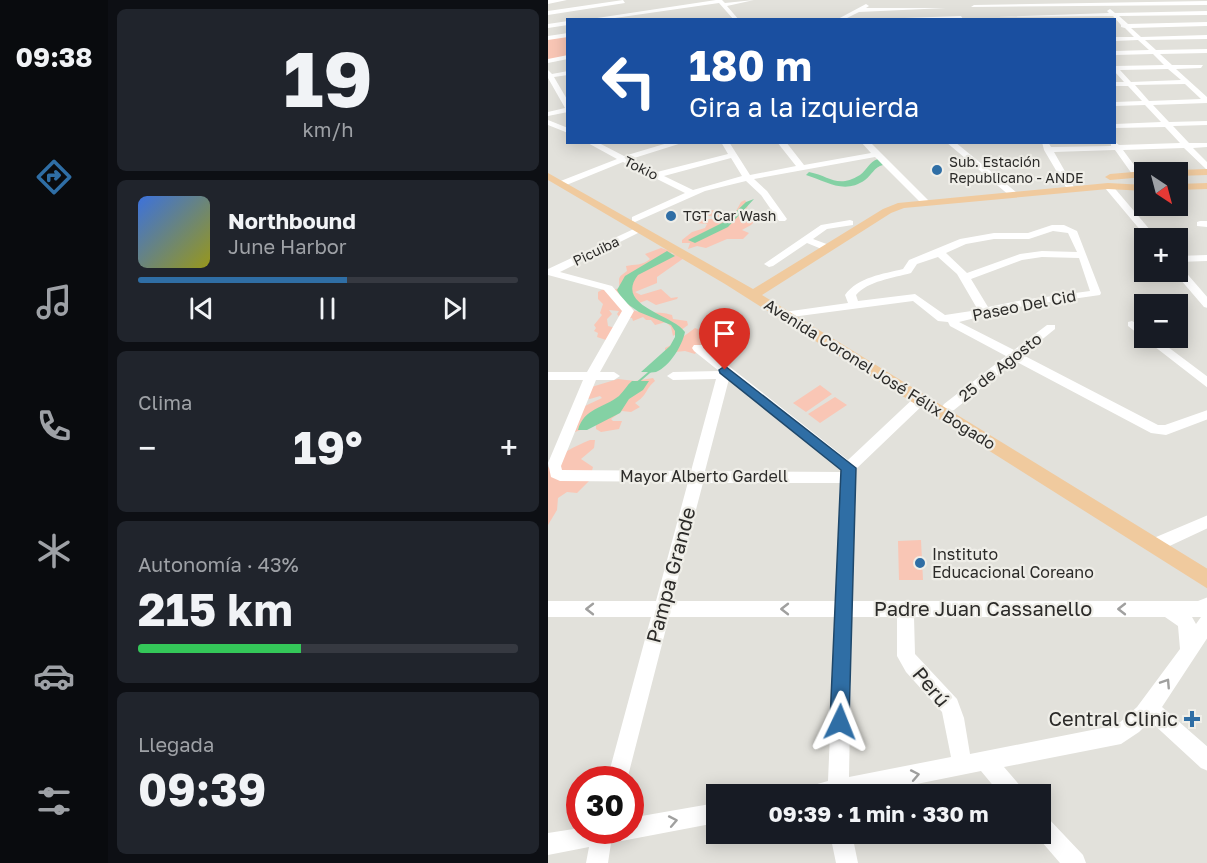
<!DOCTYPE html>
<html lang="es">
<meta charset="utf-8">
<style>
:root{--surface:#171b24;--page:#20242c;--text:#f1f3f6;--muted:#9ea1a6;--line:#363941;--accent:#2f6ea5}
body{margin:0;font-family:"Golos Text",sans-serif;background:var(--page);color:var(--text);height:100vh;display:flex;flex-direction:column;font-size:22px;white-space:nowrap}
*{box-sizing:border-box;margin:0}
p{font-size:20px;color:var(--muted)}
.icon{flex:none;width:33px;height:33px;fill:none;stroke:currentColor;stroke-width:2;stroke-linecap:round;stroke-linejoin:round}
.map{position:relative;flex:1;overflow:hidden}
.panel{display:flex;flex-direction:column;gap:9px;padding:9px;background:#0d0f14;width:440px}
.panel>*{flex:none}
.guide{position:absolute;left:18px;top:18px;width:550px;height:126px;border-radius:0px;box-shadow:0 3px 15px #0003;background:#1a4fa0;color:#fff;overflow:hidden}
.needle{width:39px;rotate:144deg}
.buttons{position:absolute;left:586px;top:162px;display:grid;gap:12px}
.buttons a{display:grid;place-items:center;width:54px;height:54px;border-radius:0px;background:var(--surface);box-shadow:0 3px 15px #0003;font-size:30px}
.speed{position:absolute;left:18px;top:766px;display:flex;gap:12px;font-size:30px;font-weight:700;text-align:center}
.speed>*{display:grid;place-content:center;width:78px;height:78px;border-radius:50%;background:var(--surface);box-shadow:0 3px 15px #0003;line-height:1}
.speed .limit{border:9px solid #d22;background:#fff;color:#111}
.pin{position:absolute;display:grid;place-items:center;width:51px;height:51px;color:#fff;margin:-62px -26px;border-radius:50% 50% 50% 0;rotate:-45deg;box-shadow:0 0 6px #0007}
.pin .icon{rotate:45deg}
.me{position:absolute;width:66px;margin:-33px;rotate:2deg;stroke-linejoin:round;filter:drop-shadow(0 0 4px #0008)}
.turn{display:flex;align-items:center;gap:21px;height:126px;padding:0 24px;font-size:27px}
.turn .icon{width:78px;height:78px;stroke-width:2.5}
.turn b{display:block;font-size:42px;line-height:51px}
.big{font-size:45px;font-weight:700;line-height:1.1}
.panel .card{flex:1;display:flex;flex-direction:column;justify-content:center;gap:9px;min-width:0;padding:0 21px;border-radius:9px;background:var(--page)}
.panel .dial{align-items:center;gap:0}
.dial b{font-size:78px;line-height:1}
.song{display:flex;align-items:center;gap:18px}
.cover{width:72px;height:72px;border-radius:9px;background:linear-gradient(135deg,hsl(220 70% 55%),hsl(60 70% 35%))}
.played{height:6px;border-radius:3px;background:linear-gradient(90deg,var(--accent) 55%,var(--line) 55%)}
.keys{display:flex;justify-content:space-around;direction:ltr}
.heat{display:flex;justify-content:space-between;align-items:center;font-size:33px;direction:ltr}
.charge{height:9px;border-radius:4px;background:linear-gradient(90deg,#34c759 43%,var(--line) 0)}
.trip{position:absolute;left:158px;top:784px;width:345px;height:60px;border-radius:0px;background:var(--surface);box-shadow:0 3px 15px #0003;font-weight:700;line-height:60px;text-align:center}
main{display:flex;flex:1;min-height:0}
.tab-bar{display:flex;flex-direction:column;width:108px;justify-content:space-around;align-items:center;background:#090b0e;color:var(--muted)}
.tab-bar .icon{width:42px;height:42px}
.tab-bar .on{color:var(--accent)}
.tab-bar b{font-size:27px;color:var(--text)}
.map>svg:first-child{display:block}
.green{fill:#f9c6b5}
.water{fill:#84d1a4}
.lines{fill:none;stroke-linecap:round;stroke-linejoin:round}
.stream{stroke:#84d1a4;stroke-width:2}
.minor{fill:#fff;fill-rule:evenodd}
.major{fill:#f0ca9e;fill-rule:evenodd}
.oneway{stroke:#a0a09f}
.route{fill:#2f6ea5;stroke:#1f486b;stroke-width:1.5}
.poi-dot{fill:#2f6ea5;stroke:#efeee8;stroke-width:2}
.labels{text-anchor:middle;stroke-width:4.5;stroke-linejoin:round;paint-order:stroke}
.far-poi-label{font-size:14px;fill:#2c2b29;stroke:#efeee8;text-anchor:start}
.far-street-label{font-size:14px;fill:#2c2b29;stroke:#efeee8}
.street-label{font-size:16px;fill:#2c2b29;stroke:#efeee8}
.poi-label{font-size:16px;fill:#2c2b29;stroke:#efeee8;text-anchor:start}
.near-street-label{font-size:20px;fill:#2c2b29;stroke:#efeee8}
.near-poi-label{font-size:20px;fill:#2c2b29;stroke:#efeee8;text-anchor:end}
</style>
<main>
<nav class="tab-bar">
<b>09:38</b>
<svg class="icon on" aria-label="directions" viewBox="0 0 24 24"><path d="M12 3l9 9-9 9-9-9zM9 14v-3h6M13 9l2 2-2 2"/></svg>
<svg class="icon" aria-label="music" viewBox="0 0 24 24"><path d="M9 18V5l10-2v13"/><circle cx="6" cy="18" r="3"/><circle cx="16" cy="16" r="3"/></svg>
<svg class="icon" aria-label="phone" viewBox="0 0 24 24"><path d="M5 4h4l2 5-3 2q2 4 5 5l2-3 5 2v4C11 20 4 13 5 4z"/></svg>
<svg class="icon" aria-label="climate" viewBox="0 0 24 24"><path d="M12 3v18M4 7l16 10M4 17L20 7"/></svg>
<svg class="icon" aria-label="car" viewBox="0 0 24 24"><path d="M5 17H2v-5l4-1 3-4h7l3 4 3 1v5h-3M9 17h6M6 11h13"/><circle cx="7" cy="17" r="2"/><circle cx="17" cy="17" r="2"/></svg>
<svg class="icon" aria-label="filters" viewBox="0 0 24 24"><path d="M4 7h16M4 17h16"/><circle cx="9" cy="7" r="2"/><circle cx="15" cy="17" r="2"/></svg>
</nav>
<section class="panel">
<div class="card dial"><b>19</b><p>km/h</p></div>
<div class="card">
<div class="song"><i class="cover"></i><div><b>Northbound</b><p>June Harbor</p></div></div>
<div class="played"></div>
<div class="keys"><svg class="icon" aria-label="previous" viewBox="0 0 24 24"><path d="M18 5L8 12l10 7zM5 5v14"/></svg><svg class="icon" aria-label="pause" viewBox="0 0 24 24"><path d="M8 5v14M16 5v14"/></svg><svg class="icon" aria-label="next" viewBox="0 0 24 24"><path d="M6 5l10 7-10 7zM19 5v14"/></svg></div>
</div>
<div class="card"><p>Clima</p>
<div class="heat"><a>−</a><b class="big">19°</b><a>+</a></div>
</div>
<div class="card"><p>Autonomía · 43%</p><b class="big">215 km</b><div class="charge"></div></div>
<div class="card"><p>Llegada</p><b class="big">09:39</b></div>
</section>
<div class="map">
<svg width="660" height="863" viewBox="0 0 660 863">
<rect width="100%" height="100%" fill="#e2e1db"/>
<path class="green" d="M19,36V57L0,60V39Z
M197,200L200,205L197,214L211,217L203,225L194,230L201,233L195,239H179L158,248L149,246L140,249L142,243H134V240L144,232L157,228L159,224L148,223L151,219H166L163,216L154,215L152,209L172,211L177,214L188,211L193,202Z
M113,248L122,251L124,254L134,255L136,258L109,277V283L87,292L93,295L113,289L123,298L130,297L129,299L108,305L99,300L78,308C91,315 109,310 124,315L125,319L139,321L140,325L125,336L123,327L118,322L107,325L103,320H98L95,317L85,321L84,318H72L69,314L71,311L61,310L64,314L59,319L60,326L68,328L58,340L49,337L50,333L46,331L48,328L46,325L54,315L52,313L55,304L50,299V292L57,288L65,290L71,288C72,277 68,279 79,271L78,266C87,264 94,266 102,259L97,254Z
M147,328L152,330V337L161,338L155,342L157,346L150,349L147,354L137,351L117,353V348C128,343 137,335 147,328Z
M105,378L107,381C97,389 100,395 87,403L92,407L83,412L74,411L63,419L65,421H74L71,429L53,432L48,429V424L27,432L31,420L19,422L22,413L32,414L37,406L54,398L52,396L42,399L35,397L40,388L70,379L87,381Z
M272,385L284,394L258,412L245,403Z
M287,397L299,405L272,423L260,414Z
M42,440H47L46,448L33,459L45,467L41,481L29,493L19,492L10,498L9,510L0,525V468C9,454 28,446 42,440Z
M373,540L375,580H351L350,541Z"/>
<path class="water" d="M330,159L335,165C326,167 324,175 317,180C296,195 278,181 258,175L261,172C282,176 289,189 312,175C319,170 321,162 330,159Z
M206,199L180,227L147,243L140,240L178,221L198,202Z
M119,251L127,256L90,275C66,306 124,314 137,332C134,346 122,366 108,372C104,373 97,372 93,372L122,346L127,337V331L123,325L91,312L75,301L69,290L77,276Z
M84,381H101L95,390L81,399L72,413L39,430H30C36,408 56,408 71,396C76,391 79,385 84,381Z"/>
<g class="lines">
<path class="stream" d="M90,382L104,370"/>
<path class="minor" d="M0,0H19L0,4Z
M75,0L77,3L0,15V11Z
M168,0H174L177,3L206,0L179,6L191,20H186L171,3L53,20H36Z
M660,1V5L423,7L426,5Z
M318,4L321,6L318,8H398L311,12L295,20H288Z
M562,9L567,13L660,11V15L571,16L580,24L660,22V26L583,28L593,37L660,35V39L597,40L608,50L660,49V53L612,54L624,65H655L653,68L628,69L660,98V103L605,105L621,122L660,121V125L625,126L641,143H660V147L645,148L660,163V171L636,148L575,150L597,180V189L594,188L567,150L506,152L527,189L523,192L519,189L496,150L494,142H500L503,147L563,146V142H567L571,145L632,143L617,127L567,128V124L613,122L597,105L567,106V102L594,101L580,86H567V82H576L567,72V66L616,65L605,54L567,55V51L601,50L590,40L567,41V37H586L577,28L573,27V25L565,16L448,17L561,13L559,11ZM620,69L633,80L583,82L572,70ZM637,84L653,99L601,101L587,85Z
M413,16L415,19L354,20L356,18Z
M20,21V25L0,28V24Z
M20,33V37L0,40V36Z
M20,55V59L0,63V59Z
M0,70L4,74L20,71V75L6,77L20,101V112L0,116V112L17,108L0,78Z
M0,120L20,128V133L0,125Z
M38,142H49L76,156L123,142H137L83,159L109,172L180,154L173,142H181L202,175L248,166L229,142H238L256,165L323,153L313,142H322L382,202L374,204L327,157L206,179L219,191L239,219L237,221H231L213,195L198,181L157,191L87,222L84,221V217L137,193L75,162L16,186H10V182L69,159ZM183,158L194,176L145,190L116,176Z
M398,142H407L468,192V196H462Z
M557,184H563L609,238H599L557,188Z
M302,220L305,221V225L279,229L265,239L284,246V250H276L259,243L225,266L221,267L216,264L273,225Z
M652,221H660V227L649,226V222Z
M504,225H516L529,231L553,293L552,295L475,306L411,322L466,350L499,325H507V329L475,355L610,425H617L660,410V419L618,435L603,433L467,361L406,410L401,412L394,407L396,404L458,356L402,326L400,322L390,321L365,301L236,318L230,315L236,312L300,303L297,295C310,277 335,274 355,269L361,260L412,239L446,233H480ZM505,231L520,233L529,252L494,251L472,254L419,273L398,253L418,244L446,239H481ZM390,257L409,274L430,310L397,315L367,294L310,301L308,295C320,281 345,278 363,273L369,264ZM494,257L531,258L542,291L475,300L440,307L423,279L474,260Z
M90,227L98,229L12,272L64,286L86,311L52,372H66L72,376L66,380H48L13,466L14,470L143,471L168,379L125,380L119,376L125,372L171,371L146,351L144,348L146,345H154L300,460L368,396H378L379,399L378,402L307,470L304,601H650L660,597V637L614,707L660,747V771L653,768L602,721L591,732L573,744L456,767L474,788L477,795H453L433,771L314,795H252L255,788L280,781L287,617H121L79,780H59L103,617H0V601H108L140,482L12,481L3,477L0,463L35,380H0V372H39L74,311L56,290L0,275V269ZM181,379L293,470V472L157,471ZM155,483H292L288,601H124ZM304,617H349V656L358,672L394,712L403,757L301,777ZM366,617H617L630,626L632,649L589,707L569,725L422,754L416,718L409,699L367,654ZM644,617H653L648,624Z
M660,255V261L630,262V256Z
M630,267L634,268L660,298V308L656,307L626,272H630Z
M584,321L597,328V338H608L660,377V388L580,326V322Z
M660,515V528L613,550L607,552L601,550L599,545L601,540Z
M168,803V823L63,843L60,863H38L41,847L0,855V833L32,828V831H82V818Z
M492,813L499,817L535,855L538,863H512L487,834H492Z
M282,834H304L310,863H288Z"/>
<path class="major" d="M660,169V175L630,176V172H625L630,170Z
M597,171L601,172H597V177L562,180L557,177L562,174Z
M0,173L205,289L335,209L350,203L560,183L597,185V191L560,189L356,208L343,213L214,295L660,569V589L177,284L0,180Z
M660,183V189L630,190V184Z"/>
</g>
<defs><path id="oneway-chevron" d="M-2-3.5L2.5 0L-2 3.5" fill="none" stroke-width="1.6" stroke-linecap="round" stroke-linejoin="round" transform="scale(1.5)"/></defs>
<g class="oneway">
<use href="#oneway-chevron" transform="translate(42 609) rotate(180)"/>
<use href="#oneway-chevron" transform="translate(237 609) rotate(180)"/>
<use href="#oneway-chevron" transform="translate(574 609) rotate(180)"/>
<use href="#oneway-chevron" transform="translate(618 683) rotate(-57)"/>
<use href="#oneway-chevron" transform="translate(367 775) rotate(-11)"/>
<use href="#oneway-chevron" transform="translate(125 821) rotate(-11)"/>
</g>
<path class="route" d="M177,366L308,468L301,722L298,729L292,732L285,729L282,722L293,470L172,373L171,370Z"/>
<g class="poi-dot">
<circle cx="389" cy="170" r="6"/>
<circle cx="123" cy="216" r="6"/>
<circle cx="372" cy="563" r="6"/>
<path d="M641 710h6v6h6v6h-6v6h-6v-6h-6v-6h6z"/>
</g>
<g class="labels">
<g class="far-poi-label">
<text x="401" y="167">Sub. Estación<tspan x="401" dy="16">Republicano - ANDE</tspan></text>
<text x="135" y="221">TGT Car Wash</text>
</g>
<g class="far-street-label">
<text transform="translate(93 168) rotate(26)" y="5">Tokio</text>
<text transform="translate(48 251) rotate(-26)" y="5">Picuiba</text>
</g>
<g class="street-label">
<text transform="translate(476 305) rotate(-11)" y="6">Paseo Del Cid</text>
<text transform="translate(452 367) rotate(-38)" y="6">25 de Agosto</text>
<text transform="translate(332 374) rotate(32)" y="6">Avenida Coronel José Félix Bogado</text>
<text x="156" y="482">Mayor Alberto Gardell</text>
</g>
<g class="poi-label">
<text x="384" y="560">Instituto<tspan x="384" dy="18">Educacional Coreano</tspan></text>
</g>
<g class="near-street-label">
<text transform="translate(123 575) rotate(-75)" y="7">Pampa Grande</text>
<text x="435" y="616">Padre Juan Cassanello</text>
<text transform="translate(383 687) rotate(50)" y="7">Perú</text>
</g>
<g class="near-poi-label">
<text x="630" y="726">Central Clinic</text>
</g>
</g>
</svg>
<div class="buttons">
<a><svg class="needle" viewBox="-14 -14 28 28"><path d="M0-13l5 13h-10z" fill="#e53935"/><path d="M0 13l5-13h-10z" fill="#9ea1a6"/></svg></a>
<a>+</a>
<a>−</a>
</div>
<div class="speed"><div class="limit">30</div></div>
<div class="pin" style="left:177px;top:370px;background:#d93025"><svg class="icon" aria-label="arrive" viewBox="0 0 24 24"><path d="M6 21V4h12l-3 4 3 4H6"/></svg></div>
<svg class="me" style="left:292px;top:722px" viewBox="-20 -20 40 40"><path d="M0-17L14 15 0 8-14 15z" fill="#2f6ea5" stroke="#fff" stroke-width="4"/></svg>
<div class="trip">09:39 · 1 min · 330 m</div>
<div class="guide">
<div class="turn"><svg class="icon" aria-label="left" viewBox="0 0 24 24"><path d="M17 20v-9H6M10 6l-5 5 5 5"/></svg><div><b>180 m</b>Gira a la izquierda</div></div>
</div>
</div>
</main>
